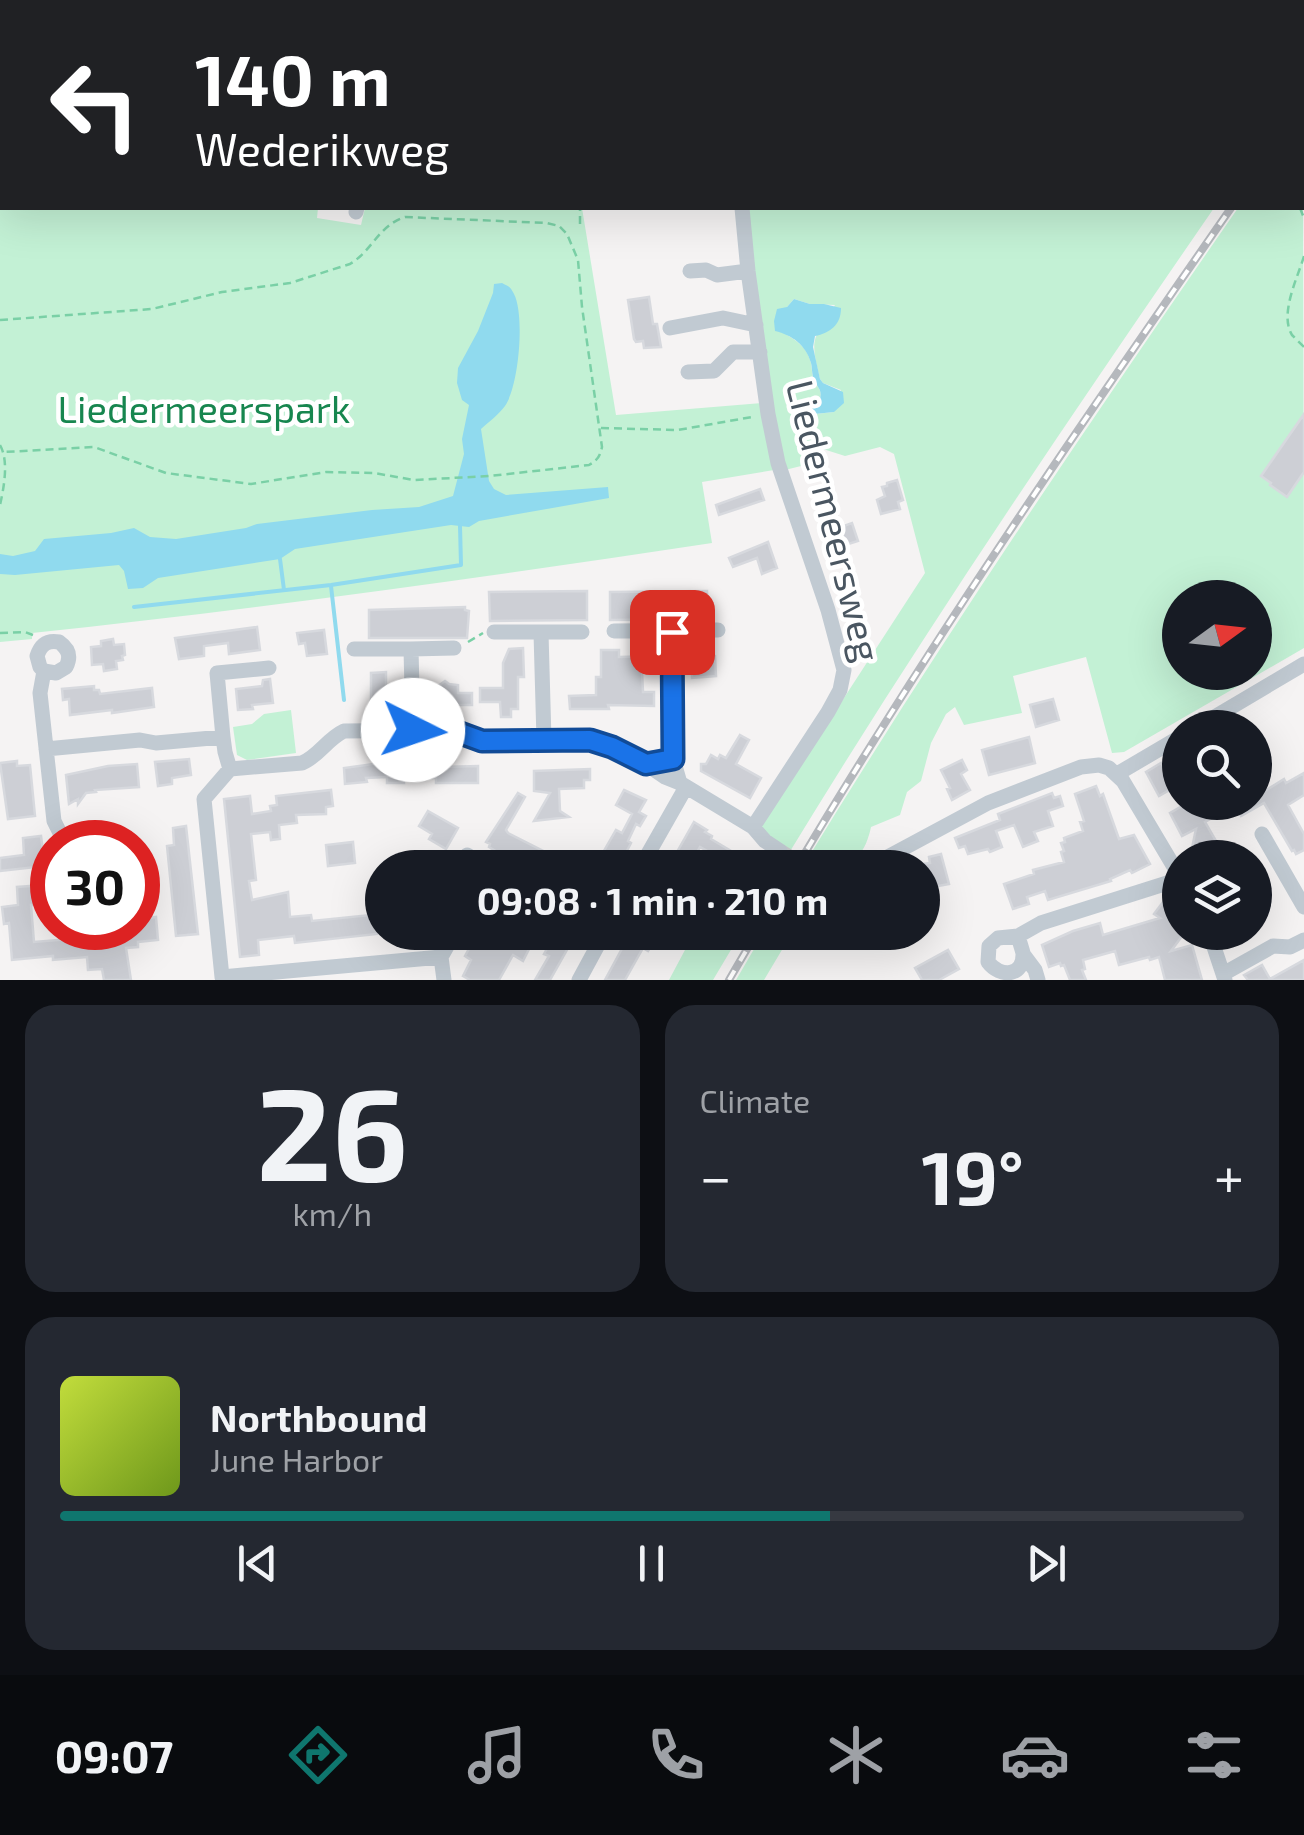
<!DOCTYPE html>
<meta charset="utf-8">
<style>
:root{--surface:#171b24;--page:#242831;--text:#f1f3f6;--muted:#9ea1a6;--line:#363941;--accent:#0f766e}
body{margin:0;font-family:"Exo 2",sans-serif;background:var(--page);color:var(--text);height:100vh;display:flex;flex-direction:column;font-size:38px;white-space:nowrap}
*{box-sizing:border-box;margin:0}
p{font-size:32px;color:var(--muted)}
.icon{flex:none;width:55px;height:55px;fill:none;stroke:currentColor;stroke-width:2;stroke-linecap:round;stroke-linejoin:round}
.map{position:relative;height:980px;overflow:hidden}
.panel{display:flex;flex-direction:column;gap:25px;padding:25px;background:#0d0f14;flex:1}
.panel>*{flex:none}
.banner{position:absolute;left:0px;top:0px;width:1305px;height:210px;box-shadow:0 10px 40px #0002;background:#202124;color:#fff;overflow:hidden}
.needle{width:65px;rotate:75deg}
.tools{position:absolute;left:1162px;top:580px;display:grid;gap:20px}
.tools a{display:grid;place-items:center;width:110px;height:110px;border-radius:50%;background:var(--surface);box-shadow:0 10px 40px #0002;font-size:50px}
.speed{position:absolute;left:30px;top:820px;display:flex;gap:20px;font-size:50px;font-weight:700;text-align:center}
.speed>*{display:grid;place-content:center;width:130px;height:130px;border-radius:50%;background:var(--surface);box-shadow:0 10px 40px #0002;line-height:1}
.speed .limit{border:15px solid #d22;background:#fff;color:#111}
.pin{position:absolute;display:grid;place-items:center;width:85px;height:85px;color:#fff;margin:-42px;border-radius:20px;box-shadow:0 5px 15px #0006}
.me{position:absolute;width:110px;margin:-55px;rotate:94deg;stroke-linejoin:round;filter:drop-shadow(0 0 8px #0008)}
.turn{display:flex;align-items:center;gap:35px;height:210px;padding:0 30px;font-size:45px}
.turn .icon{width:130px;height:130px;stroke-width:2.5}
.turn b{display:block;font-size:70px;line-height:85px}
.big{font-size:75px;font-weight:700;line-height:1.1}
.panel .widget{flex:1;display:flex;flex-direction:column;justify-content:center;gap:15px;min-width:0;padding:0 35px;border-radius:30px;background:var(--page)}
.panel .dial{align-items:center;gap:0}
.dial b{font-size:130px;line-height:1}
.song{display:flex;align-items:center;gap:30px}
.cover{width:120px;height:120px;border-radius:15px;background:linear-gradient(135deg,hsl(70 70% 55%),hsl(80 70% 35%))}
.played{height:10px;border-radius:5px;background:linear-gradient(90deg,var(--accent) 65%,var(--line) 65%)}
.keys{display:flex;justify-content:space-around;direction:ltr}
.heat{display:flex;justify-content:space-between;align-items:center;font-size:55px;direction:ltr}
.panel .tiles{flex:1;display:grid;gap:25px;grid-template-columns:1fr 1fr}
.widget:last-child{grid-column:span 2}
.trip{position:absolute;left:365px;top:850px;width:575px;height:100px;border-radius:50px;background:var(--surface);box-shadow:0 10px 40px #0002;font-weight:700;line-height:100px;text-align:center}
.dock{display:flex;height:160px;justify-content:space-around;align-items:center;background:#090b0e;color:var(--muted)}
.dock .icon{width:70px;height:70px}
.dock .on{color:var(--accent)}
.dock b{font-size:45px;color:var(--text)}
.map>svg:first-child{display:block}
.green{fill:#c3f1d5;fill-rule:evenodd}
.water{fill:#90daee}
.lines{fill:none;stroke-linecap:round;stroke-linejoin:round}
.stream{stroke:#90daee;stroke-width:4}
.building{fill:#cdcfd5;stroke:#d7d9de;stroke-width:2.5}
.minor-tunnel{stroke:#caccce;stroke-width:15;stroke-dasharray:15 8;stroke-linecap:butt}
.path{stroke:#7ad0a6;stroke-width:2.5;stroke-dasharray:8 5;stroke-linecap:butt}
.minor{stroke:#c1cad2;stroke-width:15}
.rail-casing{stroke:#b5b8bd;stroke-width:8}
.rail{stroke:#fff;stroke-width:4;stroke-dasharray:11;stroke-linecap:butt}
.route-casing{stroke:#114b97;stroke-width:25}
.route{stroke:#1a73e8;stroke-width:18}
.labels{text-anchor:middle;stroke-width:9;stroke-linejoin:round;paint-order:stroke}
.park-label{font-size:38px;fill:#17864f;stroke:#fff}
.street-label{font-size:38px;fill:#4a5661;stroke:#fff}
</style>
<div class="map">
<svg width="1304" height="980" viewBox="0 0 1304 980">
<rect width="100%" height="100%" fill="#f5f3f3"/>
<path class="green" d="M0,121H2V208H318L317,218L361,225L365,208H582L616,415L762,403L774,470L702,482L712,543C486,577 260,609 32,633V639L0,642Z
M1303,196L1304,648L1124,752L1112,753L1086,657L1013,676L1022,713L964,725L955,707L946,714L931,743L921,781L907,792L900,815L871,827C866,851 855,867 829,867C819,867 814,868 805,863C942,639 1089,423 1238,208H1302ZM1180,598H1255V672H1180Z
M748,208H1214C1068,420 923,633 789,853L767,838L759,829L925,573L894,454L880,447L845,456L823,449L815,452L809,464L785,470L772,417L748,229ZM794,299L810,304L835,305C812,341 810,337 820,379L823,383L841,390L834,412L806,415L801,411L811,404L819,402C823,390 819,390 814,380C812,376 812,368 811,363C807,347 797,341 784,333L787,307Z
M291,710L296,753L247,760L237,755L233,727L252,724L264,714Z
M764,932L792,933L764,980H736Z
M694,933H741L713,980H669Z"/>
<path class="water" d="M502,283C509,287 510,286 514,294C525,315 519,386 505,406C499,414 489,422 481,429L489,481L494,489L506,495L608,487L609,498L479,521L469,527L451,525L295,549L280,559L158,578L143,588L128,589L124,571L119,565L15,575L0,574V554L13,556L35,551L44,539L111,533L134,528L150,537L176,539L246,528L257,524L372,510L419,507L453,496L464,454L462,439L469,405L462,400L457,383L458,368L478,331L493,293L494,284Z
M794,299L810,304H824L841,308C841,325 830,333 815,336L813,347L820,379L823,383L843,392L844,403L834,412L805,415L801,411V405L805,400L811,404L819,402C823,390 819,390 814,380C812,376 812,366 811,363C806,345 792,335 775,331L774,321L777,309L787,307Z"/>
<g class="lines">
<path class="stream" d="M280,559L284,590
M331,586L344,700
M134,607L331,585L461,565L460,526"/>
</g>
<path class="building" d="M649,297L653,324H657L661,347L644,348L643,341L636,342L634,339L628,300Z
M1304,414V472L1287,497L1270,485L1271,483L1261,476Z
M897,480L903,500L898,502L900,509L881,514L877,500L885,496L882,487L887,486V483Z
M828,488L841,527L852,523L858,541L839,547L835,536L829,539L813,493Z
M760,489L764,500L719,515L716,505Z
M768,542L777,568L762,574L757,558L733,567L729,558Z
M587,591V620L490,621L489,592Z
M707,591L708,619L610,620V592Z
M465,607V610L469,611L467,638H369V610Z
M257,627L260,650L229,654L228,643L204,646V656L179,659L175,638Z
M324,630L327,654L307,656L305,643L299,644L297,633Z
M113,639L114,645L124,644L125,655L122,656L123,660L116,661L117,669L104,671L103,664L92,665L91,647L101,646V641Z
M523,648L524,677H518V709H511V717H501L500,702H480V688H503V663L509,649Z
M601,650H619V657L654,656V671H642L643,692H654V706L608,705L609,709H570L569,696L596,695V677H601Z
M711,654L715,656L716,676L692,678L691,655Z
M386,672V688H392V708H371V673Z
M270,679L273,703L252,705L253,709L238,710L236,689L262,686L263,680Z
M445,681L449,684L458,685V693H472V705H450V710H434V689Z
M94,686V690H99L100,694L152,688L154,707L112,713V710L70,715L69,699L63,700L62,689Z
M1053,699L1059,720L1036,727L1030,705Z
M740,735L749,740L736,764L761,778L750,798L701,771V764H706L711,755L718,759L720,755L726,758Z
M1029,737L1035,763L989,775L982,750Z
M189,759L191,775L172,778V784L158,786L155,762Z
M381,760H403L404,783H387V777L366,778L367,782L345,784L344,768L381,763Z
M430,760H441V767L478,766V783H436V778H422V762H429Z
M962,760L967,770L961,774L970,790L952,800L947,789L950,788L941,770Z
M17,761V766L30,765L35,816L8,819L0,763Z
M1161,763L1165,769L1175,763L1180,772L1176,776L1180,784L1159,796L1146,772Z
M137,764L139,787L95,790L96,792L86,793L78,804V799L69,804L66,775L108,766Z
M590,769V780H584V788L559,789L560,811L569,817L534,821L550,793L534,791V771Z
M1304,773V795L1288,805L1304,834V850L1296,854L1294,850L1292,851L1264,803L1241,816L1234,803L1211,816L1212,818L1205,822L1216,841L1214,842L1218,849L1215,851L1219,858H1197L1192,848L1196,829L1182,836L1170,813L1189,802H1255V797L1284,779L1286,783Z
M1096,786L1100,796L1103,794L1119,839L1134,835L1150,864L1132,873L1130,870L1110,879L1111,881L1048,900L1045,891L1027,897L1029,904L1013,909L1004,884L1034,874L1033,870L1064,862L1061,852L1064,851L1061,843L1065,842L1064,838L1083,831L1080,822L1084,821L1075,794Z
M331,790L333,806L326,807V814L296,815L297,823L279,825L280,839L271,840L270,832L251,834L256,880L249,881L252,900L288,892L290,917L311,915L312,921L380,914L382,930H377V934L295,943L294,936L258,940L259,955L240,957L224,799L250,796L252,814L271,811L270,806L277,805L276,796Z
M624,790L646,800L639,812L646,816L640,826L636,824L628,841L631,843L618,868H588L594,856L598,854L601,856L616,830L622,833L632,814L616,805Z
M518,793L525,797L506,830L508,833L577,868H523L489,847L490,844L486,842Z
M1052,793L1054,798L1060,796L1063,806L1048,811L1053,826L1034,832L1038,841L1023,847L1014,825L996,831L1002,847L990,852L988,849L968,854L965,846L959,848L955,838L1000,820L998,814Z
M428,811L458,828L446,849L429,839L432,834L419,826Z
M694,822L707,830L705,832L712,836L711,839L731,851L725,861L700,847L688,868H668Z
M186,826L198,934L176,936L167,846L174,845L173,828Z
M41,836L45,866L0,871V858L24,855L23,838Z
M353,842L355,863L328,866L326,845Z
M941,854L949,884L922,889V864L930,863L929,857Z
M43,885L44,904L31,905L34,942L119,935L118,928H138V919L156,917L158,940L138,942V947L126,948L131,980H104L102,969L88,970L87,957L53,960V956L12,960L9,923L4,924L2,907L18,905L17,887Z
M1163,902L1180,915V932H1185L1171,951L1192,945L1202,980H1165L1159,957L1150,960L1149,957L1119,965L1115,951L1083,960L1085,969L1082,970L1086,980H1070L1064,965L1061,966L1060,963L1049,967L1042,945L1073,931L1100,923L1103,935L1160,918L1154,914Z
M478,932H527L522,943L530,947L523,961L513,955L499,980H470L463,976L471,960L465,956Z
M556,932H577L550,980H535L549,956L544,954Z
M631,932H650L657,936L648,951L643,948L625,980H605Z
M948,950L959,969L939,980H922L915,968Z
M1304,960V980H1248L1244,975L1262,965L1270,979Z"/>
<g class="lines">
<path class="minor-tunnel" d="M780,851L807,868"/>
<path class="path" d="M1113,0L1114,2
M1278,0V2
M1288,2L1292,0
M1302,19L1304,17
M0,60H2
M1302,87L1304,89
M1302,120H1304
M0,131H2
M1302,187L1304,186
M1302,194L1304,195
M1300,208L1304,218
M580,224V208
M1304,256C1298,277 1279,314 1292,335C1293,336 1303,346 1304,347
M0,320L152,309L222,292L290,283L350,264C372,251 379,225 405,217L547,223L559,226L567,234L578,260L582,307L602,447C600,456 598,460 589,465L490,476L414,480L374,473L326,472L251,484L166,473L94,447L4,452
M601,428L678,430L752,417
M0,445C9,461 4,487 0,505
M0,633L25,632L33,635
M468,642L483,633"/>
<path class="minor" d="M828,0V2
M742,208L748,271L768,414L778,463L828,610L844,670L840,690L828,712L753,827
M356,212L357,208
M690,271L706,270L717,275L748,271
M670,328L723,318L756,325
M688,372L714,371L733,352H760
M614,631L718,630
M672,631L673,759
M494,632H582
M541,633L544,740
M354,649H411L413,730
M411,649L454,648
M44,671L56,673L66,667C71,657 69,649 59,642C48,640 41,644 37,656L40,667L44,671L40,693L54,821L60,833L62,842
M1196,728L1304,664
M223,737L217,673L269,668
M46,749L140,740L156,743L223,737L225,752L230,769
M646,764L665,777L680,783
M1117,774L1180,737
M1262,834L1304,907
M467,855L488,868
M640,868L686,787
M867,868L988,803L1081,767L1099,765L1109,768L1123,781L1180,877
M1209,932L1225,980
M1018,936L1041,923L1180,879
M1018,936C1019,940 1022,949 1023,953C1024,977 1000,978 988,962L989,946L998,938Z
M1023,954L1035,970L1038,980
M441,957L455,932
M441,957L444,980
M1223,974L1273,946L1290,947L1304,940
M222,977L204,799L230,769L302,763C319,756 327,739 344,731L452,730L482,741L590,740L612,747L646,764L673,759L680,783L753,827L765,841L780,851
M222,977L441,957
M579,980L605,932"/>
<g class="rail-casing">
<path id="rail" d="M1302,90L1304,88
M796,868C931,641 1081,424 1231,208
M729,980L757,932"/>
</g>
<use href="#rail" class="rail"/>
</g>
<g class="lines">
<g class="route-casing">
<path id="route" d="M413,730H452L482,741L590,740L612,747L646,764L673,759L672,632"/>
</g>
<use href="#route" class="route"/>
</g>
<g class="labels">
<g class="park-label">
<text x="204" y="423">Liedermeerspark</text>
</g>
<g class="street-label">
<text transform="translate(833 521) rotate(76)" y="13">Liedermeersweg</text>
</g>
</g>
</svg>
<div class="tools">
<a><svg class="needle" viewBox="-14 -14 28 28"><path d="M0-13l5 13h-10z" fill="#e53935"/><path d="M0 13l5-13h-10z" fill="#9ea1a6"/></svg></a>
<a><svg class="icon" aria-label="search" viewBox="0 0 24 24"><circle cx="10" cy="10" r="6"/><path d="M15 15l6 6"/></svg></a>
<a><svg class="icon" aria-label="layers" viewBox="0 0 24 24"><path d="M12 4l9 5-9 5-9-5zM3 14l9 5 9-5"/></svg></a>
</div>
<div class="speed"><div class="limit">30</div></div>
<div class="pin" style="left:672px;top:632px;background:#d93025"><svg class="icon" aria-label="arrive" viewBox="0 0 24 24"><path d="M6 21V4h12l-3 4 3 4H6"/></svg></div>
<svg class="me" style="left:413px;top:730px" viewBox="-20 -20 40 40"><circle r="19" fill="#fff"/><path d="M0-13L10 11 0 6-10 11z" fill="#1a73e8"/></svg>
<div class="trip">09:08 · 1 min · 210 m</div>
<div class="banner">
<div class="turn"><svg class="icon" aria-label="left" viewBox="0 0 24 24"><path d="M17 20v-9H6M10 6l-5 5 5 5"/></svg><div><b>140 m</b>Wederikweg</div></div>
</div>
</div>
<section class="panel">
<div class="tiles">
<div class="widget dial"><b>26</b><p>km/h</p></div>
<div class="widget"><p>Climate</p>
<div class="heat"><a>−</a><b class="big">19°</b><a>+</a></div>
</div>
<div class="widget">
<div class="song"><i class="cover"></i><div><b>Northbound</b><p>June Harbor</p></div></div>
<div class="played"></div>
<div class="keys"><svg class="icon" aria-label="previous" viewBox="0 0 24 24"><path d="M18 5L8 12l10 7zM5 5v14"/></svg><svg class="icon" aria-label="pause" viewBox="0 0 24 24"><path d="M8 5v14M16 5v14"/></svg><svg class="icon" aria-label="next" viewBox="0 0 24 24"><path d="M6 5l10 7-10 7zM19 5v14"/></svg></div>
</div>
</div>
</section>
<nav class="dock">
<b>09:07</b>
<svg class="icon on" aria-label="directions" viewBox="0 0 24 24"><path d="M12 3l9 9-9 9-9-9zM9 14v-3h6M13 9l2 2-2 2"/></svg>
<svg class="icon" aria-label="music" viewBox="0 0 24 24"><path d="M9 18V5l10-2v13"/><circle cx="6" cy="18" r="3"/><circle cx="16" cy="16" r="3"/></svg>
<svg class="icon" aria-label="phone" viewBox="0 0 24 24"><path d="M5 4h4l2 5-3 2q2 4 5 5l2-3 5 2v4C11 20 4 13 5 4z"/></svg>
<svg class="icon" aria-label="climate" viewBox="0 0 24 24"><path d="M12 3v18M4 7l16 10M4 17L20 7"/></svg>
<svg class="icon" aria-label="car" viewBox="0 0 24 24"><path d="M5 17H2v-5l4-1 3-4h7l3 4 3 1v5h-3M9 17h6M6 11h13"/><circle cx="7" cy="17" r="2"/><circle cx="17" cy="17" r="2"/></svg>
<svg class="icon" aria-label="filters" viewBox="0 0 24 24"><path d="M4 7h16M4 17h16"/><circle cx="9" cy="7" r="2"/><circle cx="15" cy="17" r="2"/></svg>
</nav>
